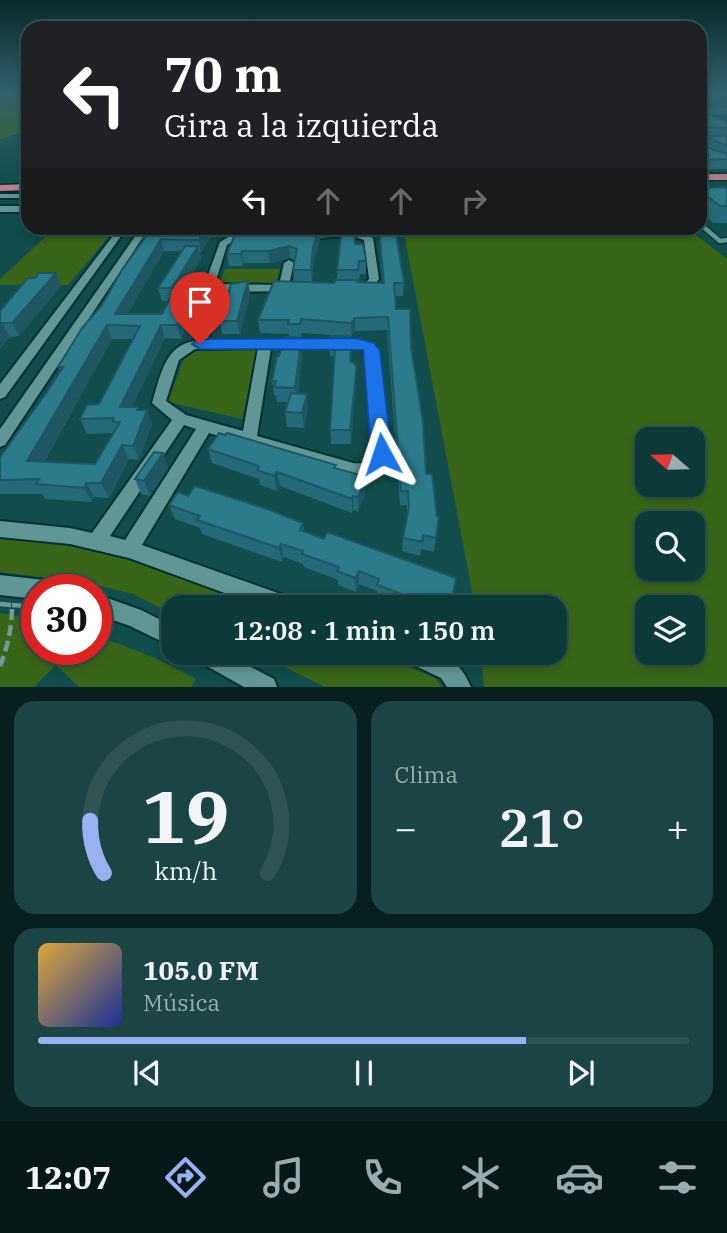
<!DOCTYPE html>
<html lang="es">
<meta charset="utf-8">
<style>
:root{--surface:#0c3a39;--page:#1a4544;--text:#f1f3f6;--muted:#9aadae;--line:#2c5453;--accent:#95b2f1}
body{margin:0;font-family:"IBM Plex Serif",serif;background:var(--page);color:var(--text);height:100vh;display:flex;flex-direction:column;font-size:26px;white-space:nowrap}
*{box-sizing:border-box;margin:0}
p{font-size:23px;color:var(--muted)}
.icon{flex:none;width:38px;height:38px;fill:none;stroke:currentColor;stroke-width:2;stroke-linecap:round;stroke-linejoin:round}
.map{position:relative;height:687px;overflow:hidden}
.panel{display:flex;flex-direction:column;gap:14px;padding:14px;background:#07201f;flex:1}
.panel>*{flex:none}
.banner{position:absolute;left:21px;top:21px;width:686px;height:214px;border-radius:21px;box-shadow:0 4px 10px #0003,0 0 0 2px var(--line);background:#202124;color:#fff;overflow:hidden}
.needle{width:46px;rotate:290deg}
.tools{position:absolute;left:635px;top:427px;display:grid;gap:14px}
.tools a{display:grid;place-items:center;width:70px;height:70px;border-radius:14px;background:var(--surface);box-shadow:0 4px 10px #0003,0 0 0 2px var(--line);font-size:35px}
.speed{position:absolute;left:21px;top:574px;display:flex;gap:14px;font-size:35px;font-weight:700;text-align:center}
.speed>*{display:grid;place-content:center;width:91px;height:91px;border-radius:50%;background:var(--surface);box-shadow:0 4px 10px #0003,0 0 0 2px var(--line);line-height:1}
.speed .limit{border:10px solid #d22;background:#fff;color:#111}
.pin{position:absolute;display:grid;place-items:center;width:60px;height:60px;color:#fff;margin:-72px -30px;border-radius:50% 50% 50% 0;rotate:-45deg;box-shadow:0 0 7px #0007}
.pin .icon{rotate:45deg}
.me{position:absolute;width:77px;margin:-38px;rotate:355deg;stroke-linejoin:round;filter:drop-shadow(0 0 5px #0008)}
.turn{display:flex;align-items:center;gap:24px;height:147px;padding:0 28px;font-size:32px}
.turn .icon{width:91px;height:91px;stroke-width:2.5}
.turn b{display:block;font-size:49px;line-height:60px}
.lanes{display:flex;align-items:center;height:66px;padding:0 28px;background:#0003;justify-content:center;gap:35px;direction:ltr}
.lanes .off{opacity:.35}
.big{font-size:52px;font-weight:600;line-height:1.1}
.panel .card{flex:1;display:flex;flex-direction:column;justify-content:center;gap:10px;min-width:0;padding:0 24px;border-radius:21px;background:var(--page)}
.panel .dial{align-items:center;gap:0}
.dial svg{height:182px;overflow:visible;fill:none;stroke:var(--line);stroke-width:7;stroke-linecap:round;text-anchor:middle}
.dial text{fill:var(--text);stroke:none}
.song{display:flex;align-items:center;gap:21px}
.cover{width:84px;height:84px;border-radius:10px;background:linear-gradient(135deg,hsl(40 70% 55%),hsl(230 70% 35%))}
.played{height:7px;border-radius:4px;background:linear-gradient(90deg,var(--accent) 75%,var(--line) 75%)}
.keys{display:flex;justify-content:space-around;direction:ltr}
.heat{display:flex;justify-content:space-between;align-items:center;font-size:38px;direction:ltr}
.panel .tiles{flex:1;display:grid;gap:14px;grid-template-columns:1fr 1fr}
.card:last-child{grid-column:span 2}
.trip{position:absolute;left:161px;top:595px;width:406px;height:70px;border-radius:21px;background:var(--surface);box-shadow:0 4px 10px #0003,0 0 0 2px var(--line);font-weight:600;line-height:70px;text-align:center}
.tabs{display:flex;height:112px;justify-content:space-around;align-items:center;background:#051717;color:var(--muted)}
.tabs .icon{width:49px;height:49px}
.tabs .selected{color:var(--accent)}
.tabs b{font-size:32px;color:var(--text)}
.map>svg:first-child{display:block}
.green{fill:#396518;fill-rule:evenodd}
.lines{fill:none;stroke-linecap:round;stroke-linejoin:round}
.service-casing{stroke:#023030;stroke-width:7}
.minor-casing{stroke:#023030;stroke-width:4}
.primary-casing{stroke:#023030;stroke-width:3}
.path{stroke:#6e9b9a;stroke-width:4.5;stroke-dasharray:11 5;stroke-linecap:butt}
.service{stroke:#609796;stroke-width:4.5}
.minor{fill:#609796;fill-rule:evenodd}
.primary{fill:#bd8089;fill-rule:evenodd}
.wall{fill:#256a78;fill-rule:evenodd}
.shaded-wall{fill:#1e5662}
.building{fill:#2b7b8c;stroke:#1e5662;stroke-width:2;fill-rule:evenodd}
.route{fill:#1a73e8;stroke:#114b97;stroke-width:2}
</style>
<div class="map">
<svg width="727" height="687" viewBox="0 0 727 687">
<rect width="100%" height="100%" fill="#104d4c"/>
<path class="green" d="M0,92H28V130L0,139Z
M55,228H116L68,285H0V279Z
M403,228H687L727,259V687H484L481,653H555V607H475ZM648,439H693V485H648ZM648,523H693V569H648ZM648,607H693V653H648Z
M225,269H280L276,283H220Z
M258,350L242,419L168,402L187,351Z
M0,534L120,551L271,607H173V614L133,594L89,583L0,572Z
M0,613L37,619V649H96V635L155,658L196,679L191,687H79L56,665L34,687H0Z
M256,653H377L435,678L442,687H325Z"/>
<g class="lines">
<g class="service-casing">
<path id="service" d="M700,224L720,241L727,240"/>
</g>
<g class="minor-casing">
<path id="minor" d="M0,194H28V198H0Z
M0,206H28V212H0Z
M119,228H127L5,397L0,399V384Z
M141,228H149L5,445L0,447V429Z
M354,230L373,238L379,279L370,290L225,292L207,341L356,339L376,347L389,454C381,471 372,478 353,477L209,433L142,545L289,597L296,600L299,607H263L129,558L70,544L0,537V521L70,528L92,533L172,420L152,403C160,378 164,345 195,341L215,291L204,286L220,242L230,236ZM353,236L364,240L369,279L363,285H289L294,263L289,260L284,263L279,285L215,284L227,245L232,242ZM354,347L366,352L373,454C368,463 363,464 353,463L257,436L271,348ZM258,348L243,431L186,415L166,401L179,360L195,349ZM184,425L196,429L125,540L110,536Z
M0,575L44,580L51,583L54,590H37V599L0,595Z
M96,594L141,610L173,626V647L130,626L96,614Z
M192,653H224L274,679L277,687H244L196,660Z
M399,653C434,651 456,651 471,687H447L441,678L403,660Z"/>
</g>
<g class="primary-casing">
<path id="primary" d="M700,174H727V180H700Z
M28,184V190L0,191V185Z"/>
</g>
<path class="path" d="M0,604L12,605C12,627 8,646 0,666
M12,605L37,607
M174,653L187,660"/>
<use href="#service" class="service"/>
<use href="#minor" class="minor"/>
<use href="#primary" class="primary"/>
</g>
<path class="wall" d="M700,92H727V114L713,115L727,122V169L700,170ZM727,102L703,105V104Z
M727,187V223H713L700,213V188Z
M152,228H324V229H319L320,240L314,259L312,282L334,283L337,280V270L355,244L366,261V274H360L359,282L383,283L378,228H395L404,283L403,296H395L396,309L411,348L426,474L437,516L439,517L434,552L421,549L420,556L402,551L403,538L407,516V505H400L387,330L355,331L351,336H349L350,340H352L351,362L356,365V379L351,444H331L330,430L335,356H330V342L345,336L302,333L301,337H297L298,341H301L302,354L298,393L308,408L304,428L287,427L285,412L288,402H277L276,396L274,395L272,381L279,356L290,337L289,334L260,333L258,320L294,282L293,270L295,260L290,258L270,263H244L243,266H229L227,254L242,232V230H215L201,252H199L201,258L187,283L198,296L193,305L194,310L181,339L165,338L132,407L139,410L152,424L139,460L129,459L109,498L94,497L92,502L45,499L42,494H0V457L47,392L60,371L58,367L102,305ZM164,251H182L158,288L162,301H168L162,314H127ZM112,339H133L99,404L80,419L87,434L114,433L95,464L44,462Z
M248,281L250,294L240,334H222L220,321Z
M61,286L19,336L10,337L0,348V311Z
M208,449L336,465V468L365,480V494L358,512L353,510L352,513L280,486L277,491L260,485L259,479L212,463Z
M163,453L168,468L150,496L141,494L135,479Z
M188,496L303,523L304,532L456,578L450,607H399L376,599L377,591L359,584L356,592L338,585V580L304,567L303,564L284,557L282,562L202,534L200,528L175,519L169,505Z"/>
<path class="shaded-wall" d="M727,95V102L700,104V100L703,96Z
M206,228H214L215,230L201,252L199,240Z
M319,228L320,240L314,259L312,282L311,270L313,247Z
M161,239L164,251L121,326L115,314Z
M198,246L201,258L176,302L172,288Z
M289,246L290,258L270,263L268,251Z
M242,251L244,263L243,266L241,254Z
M56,273L61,286L19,336L12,323Z
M248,281L250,294L240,334L237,321Z
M194,283L198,296L193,305L194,310L181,339L177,325L188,295Z
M355,318V331L351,336V323Z
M2,323L10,337L0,348V326Z
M107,325L112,339L36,475L27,461Z
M161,325L165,338L126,421L120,407Z
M301,341L302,354L297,402L295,388Z
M356,373V387L351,444L350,430Z
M307,394L308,408L304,428L302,413Z
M138,407L143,419L147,410L152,424L139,460L133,446Z
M122,445L129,459L109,498L101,483Z
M163,453L168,468L150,496L144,481Z
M277,472L280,486L277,491L274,476Z
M365,480V494L358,512V497Z
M86,483L94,497L92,502L84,488Z
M353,496V510L352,513V499Z
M281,544L284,557L282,562L279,548Z
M359,571V584L356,592L355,578Z"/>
<path class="building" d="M700,92H727V95L703,96L700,99L703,105L727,103V106L700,107Z
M700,109L727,122V128L704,127L701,134L703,146L727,154V159L700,160Z
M705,136H727V146Z
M727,187V206H720L700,191V188Z
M152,228H206L199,240L161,239L115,314H162L178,283H194L188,295L191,297L177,325H161L120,407H138L137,410H147L133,446L122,445L101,483H86L84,488L36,484L39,479L0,480V457L47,392L63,367H58L82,328L102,305L122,270ZM107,325L140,326L99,404L87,405L80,419L114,418L113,422H120L95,464L27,461Z
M319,228L313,247L311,270H293L297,249L289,246L268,251H242L241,254H227L236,232Z
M342,228H354L355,244H363L366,261H359L358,270H337Z
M379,228H395L404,283H394L396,309H410L411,348L423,421L426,474H432L437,516L439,517L436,538L423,535L422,542L403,538L409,507L408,491H401L388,317L355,318L351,323L301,319L300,324H288L289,320H258L274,281L334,283L335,280H357V282L384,283Z
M185,246H198L172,288H158Z
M39,273H56L12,323H2L0,326V311L28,278H35Z
M248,281L237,321H220L231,284Z
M330,336H349V340H352L350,361L356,365V373L350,430H330L335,349L334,342H330Z
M285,337H297L296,341H301L295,388L274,387L276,381H272L277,356H279Z
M291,393L307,394L302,413L285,412Z
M219,433L225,435L227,433L336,465L334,468L360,475L358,478L365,480L358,497L353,496L352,499L277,472L274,476L257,470L259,466L208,449Z
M154,452L163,453L144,481L135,479Z
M195,486L270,510L303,523L300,530L324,539L327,532L456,578L451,603L438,599L437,607L377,585L379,579L359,571L355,578L337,571L339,567L302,554L303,551L281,544L279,548L197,520L200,516L169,505L178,492L188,496Z"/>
<linearGradient id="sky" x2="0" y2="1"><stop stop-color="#092a2a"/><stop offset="0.49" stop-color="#31626c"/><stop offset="1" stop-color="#31626c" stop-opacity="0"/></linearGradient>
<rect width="727" height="188" fill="url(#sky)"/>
<path class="route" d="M356,338L374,343L380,350L392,454L389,460L382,462L374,460L371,454L363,350L200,349L192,344L200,339Z"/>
</svg>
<div class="tools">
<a><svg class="needle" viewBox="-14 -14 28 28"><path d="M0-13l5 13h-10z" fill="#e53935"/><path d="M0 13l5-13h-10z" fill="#9aadae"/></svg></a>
<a><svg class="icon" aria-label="search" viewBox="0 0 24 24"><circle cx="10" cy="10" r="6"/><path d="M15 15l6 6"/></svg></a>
<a><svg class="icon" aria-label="layers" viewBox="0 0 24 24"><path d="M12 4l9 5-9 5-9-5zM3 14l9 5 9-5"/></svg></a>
</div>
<div class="speed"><div class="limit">30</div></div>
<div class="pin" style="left:200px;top:344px;background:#d93025"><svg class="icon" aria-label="arrive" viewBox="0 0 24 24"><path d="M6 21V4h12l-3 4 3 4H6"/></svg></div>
<svg class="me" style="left:382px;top:454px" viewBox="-20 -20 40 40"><path d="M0-17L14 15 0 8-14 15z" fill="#1a73e8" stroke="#fff" stroke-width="4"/></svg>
<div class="trip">12:08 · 1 min · 150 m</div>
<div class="banner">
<div class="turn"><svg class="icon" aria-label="left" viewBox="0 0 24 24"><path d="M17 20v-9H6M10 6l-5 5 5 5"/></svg><div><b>70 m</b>Gira a la izquierda</div></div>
<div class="lanes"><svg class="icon" aria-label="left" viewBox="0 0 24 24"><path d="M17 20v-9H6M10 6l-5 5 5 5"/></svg><svg class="icon off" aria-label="ahead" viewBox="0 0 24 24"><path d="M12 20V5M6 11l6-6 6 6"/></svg><svg class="icon off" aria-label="ahead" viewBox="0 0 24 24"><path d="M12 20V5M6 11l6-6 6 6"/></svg><svg class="icon off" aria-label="right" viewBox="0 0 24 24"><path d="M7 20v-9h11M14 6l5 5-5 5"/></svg></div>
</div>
</div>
<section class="panel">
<div class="tiles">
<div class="card dial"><svg viewBox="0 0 100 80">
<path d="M14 69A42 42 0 1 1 86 69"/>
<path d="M14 69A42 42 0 0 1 8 46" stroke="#95b2f1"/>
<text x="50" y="56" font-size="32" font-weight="700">19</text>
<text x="50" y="72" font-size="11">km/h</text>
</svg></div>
<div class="card"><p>Clima</p>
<div class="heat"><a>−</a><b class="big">21°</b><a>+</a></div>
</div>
<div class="card">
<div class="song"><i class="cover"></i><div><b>105.0 FM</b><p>Música</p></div></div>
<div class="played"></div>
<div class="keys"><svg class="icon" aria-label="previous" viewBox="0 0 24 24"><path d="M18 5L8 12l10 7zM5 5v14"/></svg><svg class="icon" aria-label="pause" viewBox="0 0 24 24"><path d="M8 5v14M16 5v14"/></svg><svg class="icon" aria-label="next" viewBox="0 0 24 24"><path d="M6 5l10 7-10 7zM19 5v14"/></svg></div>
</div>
</div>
</section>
<nav class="tabs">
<b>12:07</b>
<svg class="icon selected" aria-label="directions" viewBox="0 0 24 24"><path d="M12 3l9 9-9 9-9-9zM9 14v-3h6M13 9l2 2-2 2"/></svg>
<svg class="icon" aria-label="music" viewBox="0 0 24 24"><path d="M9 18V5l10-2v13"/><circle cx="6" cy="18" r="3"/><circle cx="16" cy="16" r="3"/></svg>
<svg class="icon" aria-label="phone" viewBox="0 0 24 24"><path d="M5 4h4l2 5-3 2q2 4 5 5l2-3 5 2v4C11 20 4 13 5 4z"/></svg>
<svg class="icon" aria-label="climate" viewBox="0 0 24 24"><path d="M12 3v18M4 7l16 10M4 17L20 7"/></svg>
<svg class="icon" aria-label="car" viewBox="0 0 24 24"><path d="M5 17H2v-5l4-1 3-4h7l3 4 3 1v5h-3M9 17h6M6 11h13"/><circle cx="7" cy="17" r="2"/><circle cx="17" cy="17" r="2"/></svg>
<svg class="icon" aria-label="filters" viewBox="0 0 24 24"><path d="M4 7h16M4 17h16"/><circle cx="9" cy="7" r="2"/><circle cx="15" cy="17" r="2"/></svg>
</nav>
